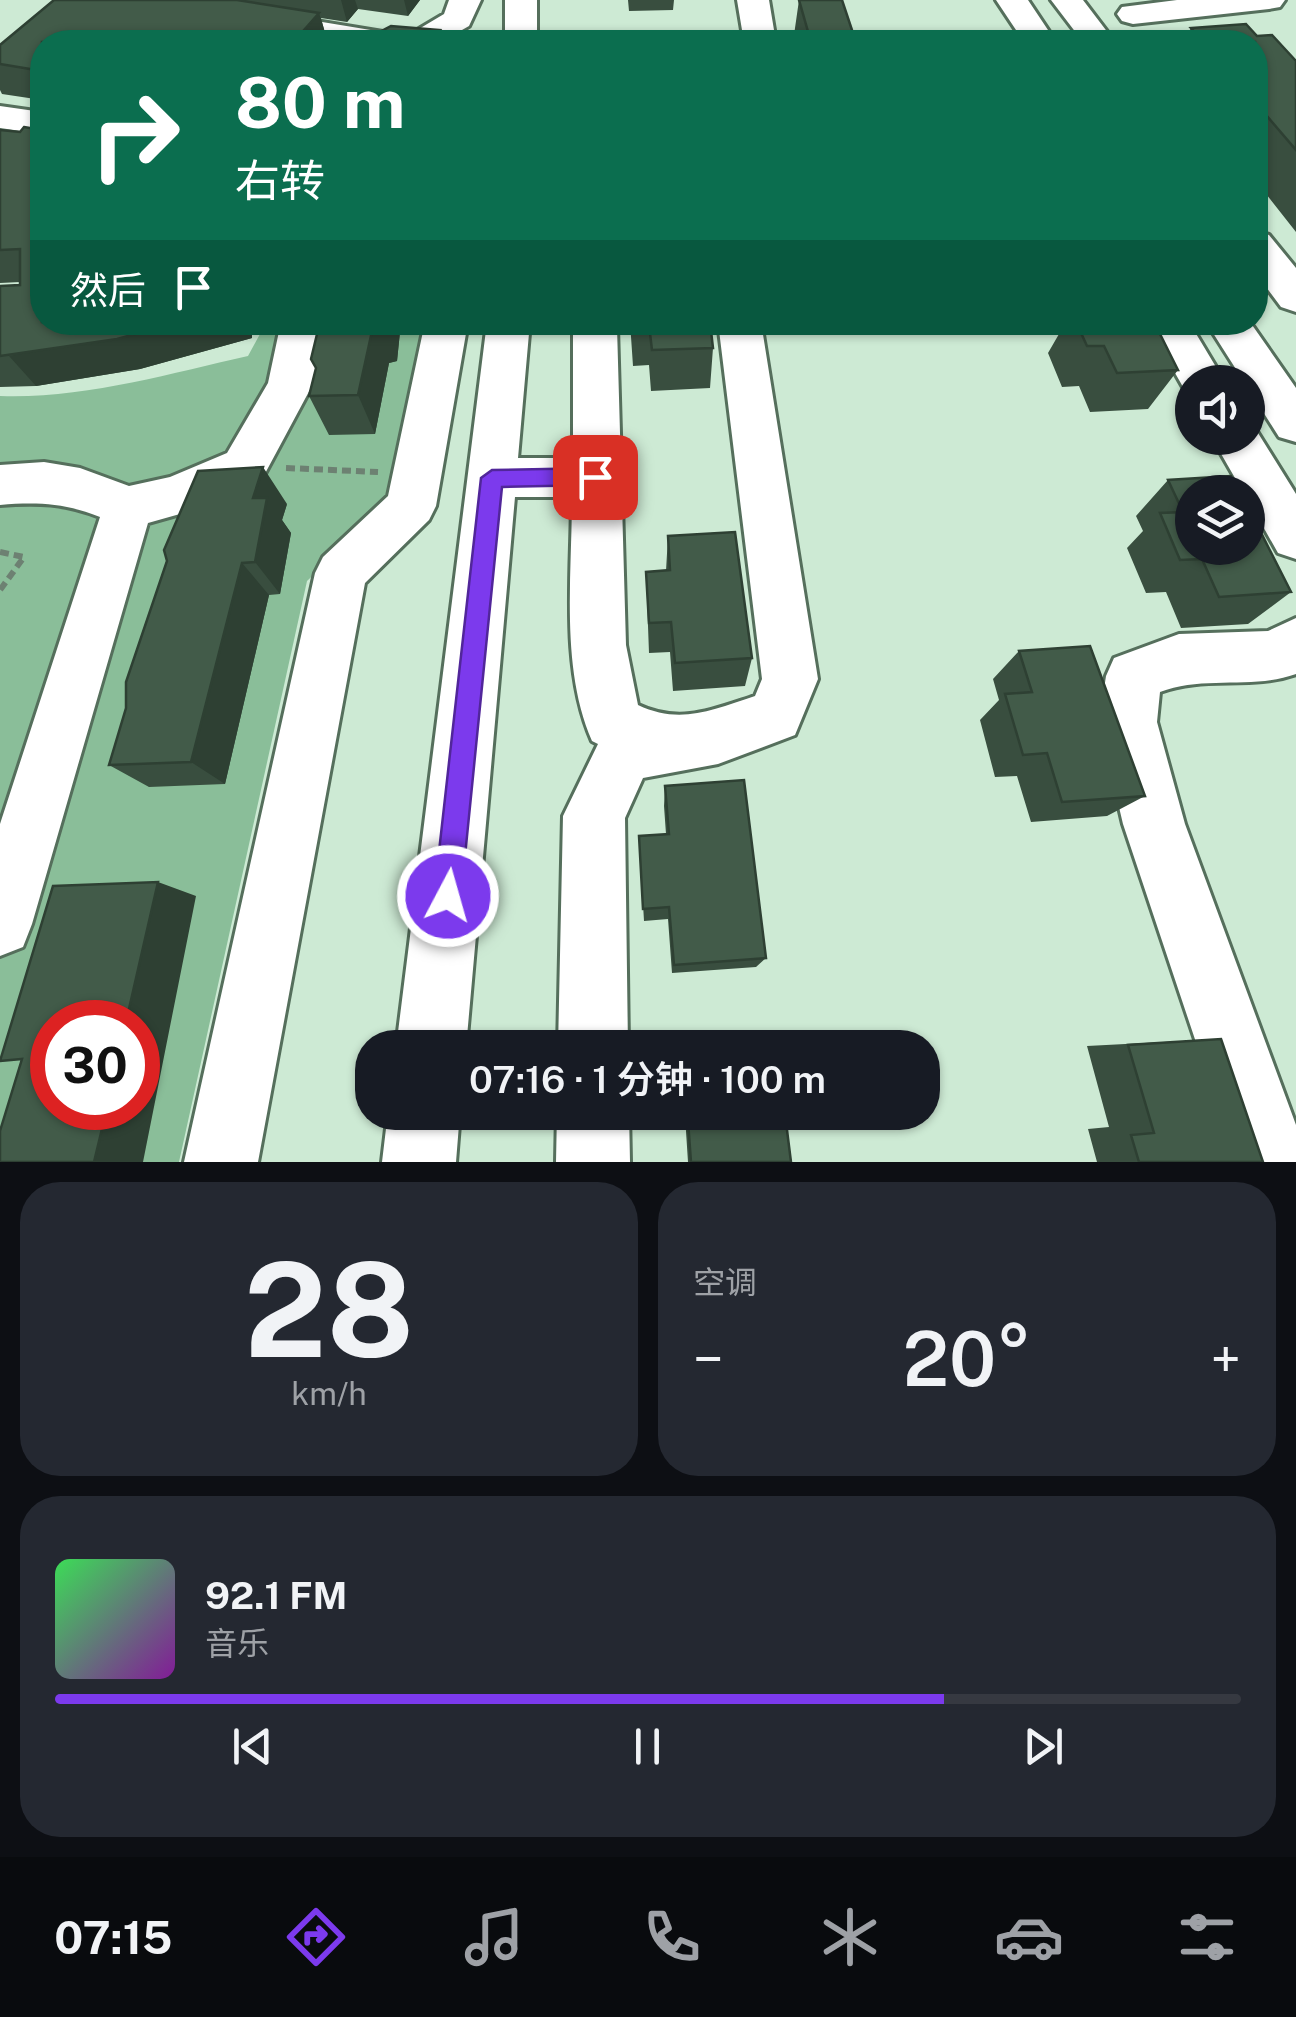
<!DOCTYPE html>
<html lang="zh">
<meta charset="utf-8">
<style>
:root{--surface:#171b24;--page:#242831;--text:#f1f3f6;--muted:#9ea1a6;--line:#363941;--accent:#7c3aed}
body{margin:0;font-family:"Public Sans","Noto Sans SC",sans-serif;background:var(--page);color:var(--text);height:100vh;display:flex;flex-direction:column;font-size:38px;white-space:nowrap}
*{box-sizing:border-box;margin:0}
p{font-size:32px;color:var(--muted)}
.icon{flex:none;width:55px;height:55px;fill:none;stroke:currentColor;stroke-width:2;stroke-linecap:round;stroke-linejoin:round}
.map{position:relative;height:1162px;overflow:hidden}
.details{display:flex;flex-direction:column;gap:20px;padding:20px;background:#0d0f14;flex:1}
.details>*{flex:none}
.hud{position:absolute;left:30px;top:30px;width:1238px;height:305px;border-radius:40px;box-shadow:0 2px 8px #0004;background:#0b6e4f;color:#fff;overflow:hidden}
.fabs{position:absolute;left:1175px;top:365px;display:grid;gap:20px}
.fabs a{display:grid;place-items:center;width:90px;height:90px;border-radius:50%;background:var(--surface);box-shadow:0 2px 8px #0004;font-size:50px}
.speed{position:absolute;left:30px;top:1000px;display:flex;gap:20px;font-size:50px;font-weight:700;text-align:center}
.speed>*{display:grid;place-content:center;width:130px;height:130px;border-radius:50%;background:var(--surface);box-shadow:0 2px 8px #0004;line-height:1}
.speed .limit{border:15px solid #d22;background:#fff;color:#111}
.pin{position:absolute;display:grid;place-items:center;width:85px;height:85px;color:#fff;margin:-42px;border-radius:20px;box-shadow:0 5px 15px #0006}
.me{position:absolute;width:110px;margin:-55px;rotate:6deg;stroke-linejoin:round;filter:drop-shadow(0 0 8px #0008)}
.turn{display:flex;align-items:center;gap:35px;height:210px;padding:0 40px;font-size:45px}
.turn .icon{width:130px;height:130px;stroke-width:2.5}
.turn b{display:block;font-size:70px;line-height:85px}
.then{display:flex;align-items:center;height:95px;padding:0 40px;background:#0003;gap:20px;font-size:38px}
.big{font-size:75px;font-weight:600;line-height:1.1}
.details .card{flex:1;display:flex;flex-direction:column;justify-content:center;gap:15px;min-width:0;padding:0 35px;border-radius:40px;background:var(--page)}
.details .dial{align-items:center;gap:0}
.dial b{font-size:130px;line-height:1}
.song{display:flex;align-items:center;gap:30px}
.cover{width:120px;height:120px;border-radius:15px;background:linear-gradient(135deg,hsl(130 70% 55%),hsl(290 70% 35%))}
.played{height:10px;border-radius:5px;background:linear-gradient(90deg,var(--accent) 75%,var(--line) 75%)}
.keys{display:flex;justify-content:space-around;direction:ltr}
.heat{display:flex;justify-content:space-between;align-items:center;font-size:55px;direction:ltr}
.details .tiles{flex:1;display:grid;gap:20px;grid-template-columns:1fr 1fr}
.card:last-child{grid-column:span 2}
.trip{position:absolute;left:355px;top:1030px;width:585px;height:100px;border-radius:40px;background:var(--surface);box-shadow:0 2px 8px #0004;font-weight:600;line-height:100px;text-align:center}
.tabs{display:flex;height:160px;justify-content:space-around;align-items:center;background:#090b0e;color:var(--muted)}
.tabs .icon{width:70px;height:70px}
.tabs .active{color:var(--accent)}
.tabs b{font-size:45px;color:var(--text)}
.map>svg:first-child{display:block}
.green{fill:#8abe99;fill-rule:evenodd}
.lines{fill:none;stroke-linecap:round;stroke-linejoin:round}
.minor-casing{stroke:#556f5c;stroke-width:6}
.path{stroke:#6d8172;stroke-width:6;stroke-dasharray:9 5;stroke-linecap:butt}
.minor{fill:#fff;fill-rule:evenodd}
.wall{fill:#394e3f}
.shaded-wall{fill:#2e4033}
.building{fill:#425b49;stroke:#2e4033;stroke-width:2.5}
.route{fill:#7c3aed;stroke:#51269a;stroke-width:2.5}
</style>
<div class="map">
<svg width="1296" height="1162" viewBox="0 0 1296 1162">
<rect width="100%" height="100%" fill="#cdead4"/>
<path class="green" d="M266,323H431L388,504L307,581L179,1162H0V396C83,399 168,374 248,356ZM52,1022H138V1108H52Z"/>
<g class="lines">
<g class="minor-casing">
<path id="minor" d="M112,0H188L407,36L444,14L449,0H481L469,26L441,42H336L128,9L117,7Z
M505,0H537V42H505Z
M737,0H769L776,42H744Z
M996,0H1028L1056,42H1024Z
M1051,0H1083L1115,42H1083Z
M1177,0H1285L1280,7L1269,9L1133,24L1122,21L1117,14L1122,7Z
M0,106L42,112V134L0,128Z
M1255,231L1269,235L1296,268V312L1281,307L1255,272Z
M281,322H324L313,384L261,481L194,510L148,523L32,924L23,947L0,956V824L100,517C65,503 37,502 0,505V465L44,462L80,468L129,486L170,477L227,453L268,383Z
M425,322H468L436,506L429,520L365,583L258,1162H184L315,573L323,557L388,496Z
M487,322H530L518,458H573V327L576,322H614L617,327L626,645L638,705C680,725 712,710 755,696L762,679L718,322H761L818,679L795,735L718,764L643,778L625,818L628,1048H558L563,816L598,744L592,741C560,668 572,575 572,497H515L466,1048H396Z
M1146,322H1189L1225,382H1192V396L1187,394Z
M1206,322H1250L1296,388V442L1279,437Z
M1248,423L1253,425L1296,494V559L1278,553L1248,500V492H1243L1212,438H1248Z
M1296,618V674C1252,690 1204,675 1160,692L1157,722L1185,824L1296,1125V1162H1236L1123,824L1099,722L1106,676L1114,658L1179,634L1268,631Z
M388,1112H460L456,1162H382Z
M557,1112H629L630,1162H556Z"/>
</g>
<path class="path" d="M286,468L378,472
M0,552L24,557L0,590"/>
<use href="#minor" class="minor"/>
</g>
<path class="wall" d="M54,0H420L408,16L358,9L347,22L321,18L325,33L366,39L42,42V100L2,94L0,90V45Z
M628,0H674L673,10L629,11Z
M799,0L856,42H793Z
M1191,28L1257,36L1296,61V232L1255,180V42H1183Z
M0,130L42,322H252V338L140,369L36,386L0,387V286L20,285V282L0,283Z
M323,322H401L397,361L389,363L375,434L329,435L309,396L316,368Z
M630,322H710L713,348L710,388L651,391L649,365L633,366Z
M1061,322H1154L1178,370L1148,409L1090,412L1079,386L1062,387L1048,353L1059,334L1058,329Z
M1168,480L1291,592L1248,624L1181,628L1166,592L1146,593L1127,548L1143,531L1136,516Z
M287,504L282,520L291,533L280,594L269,595L225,784L149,787L109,765L126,708Z
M668,536L752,658L745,686L673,691L670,652L649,653L646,572L666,571Z
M1019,651L1145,796L1107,816L1031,822L1017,776L995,777L980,720L999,700L993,679Z
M665,786L766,958L756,967L672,973L668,919L644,921L639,836L666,834L664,806Z
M1221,1039L1263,1162H1097L1088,1129L1109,1127L1087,1046Z
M735,1112H780L785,1114L791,1162H688L685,1116Z"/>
<path class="shaded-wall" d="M341,0H355L358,9L347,22Z
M404,0H420L408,16Z
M319,13L328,42L304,30Z
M440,30L442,42H432Z
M180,322H252V338L140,369L36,386L9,356Z
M401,322L397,361L389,363L375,434L358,395L374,323Z
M263,467L287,504L282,520L291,533L280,594L255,562L253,498Z
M242,563L269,595L225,784L191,762Z
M158,882L196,896L143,1162H94L107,1108H138V1022H126Z"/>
<path class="building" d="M54,0H237L319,13L304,30L366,39L391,26L440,30L432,42H438H42V71L0,64V45Z
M799,0H842L856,42H811Z
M1246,24L1257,36L1272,35L1296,61V150L1255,102V42H1204L1191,28Z
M684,38V42H640V39Z
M24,127L42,130V322H180L117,339L0,356V286L20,285V249L0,250V130L20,132Z
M323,322H374L358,395L309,396L316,368L311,359L318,330Z
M632,322H710L713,348L652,350L649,325H632Z
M1076,322H1154L1178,370L1117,373L1104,346H1087Z
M263,467L253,498H267L255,562L242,563L191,762L109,765L126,708V682L167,561L164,550L198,471Z
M1231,476L1240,492H1192V548H1248V507L1291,592L1219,597L1202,559L1180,560L1160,513L1183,512L1168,480Z
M735,532L752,658L675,663L671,622L649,623L646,572L670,570L668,536Z
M1090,646L1145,796L1062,802L1047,753L1023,755L1005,694L1032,692L1019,651Z
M744,780L766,958L674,965L669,907L643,909L639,836L669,834L665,786Z
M158,882L126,1022H52V1108H107L94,1162H0V1131L22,1059L0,1061L53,886Z
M1221,1039L1263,1162H1139L1131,1135L1154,1133L1128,1045Z
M785,1114L791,1162H691L688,1121Z"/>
<path class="route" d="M595,468L606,477L595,485L502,487L461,896L457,906L448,910L438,906L434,896L481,478L492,470Z"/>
</svg>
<div class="fabs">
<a><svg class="icon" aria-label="sound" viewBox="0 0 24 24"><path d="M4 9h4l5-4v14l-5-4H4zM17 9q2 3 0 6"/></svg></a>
<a><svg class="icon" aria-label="layers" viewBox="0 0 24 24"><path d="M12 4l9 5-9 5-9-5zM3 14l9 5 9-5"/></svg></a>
</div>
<div class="speed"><div class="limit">30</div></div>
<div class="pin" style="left:595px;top:477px;background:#d93025"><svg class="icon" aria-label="arrive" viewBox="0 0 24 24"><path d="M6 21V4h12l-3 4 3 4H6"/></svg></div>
<svg class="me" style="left:448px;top:896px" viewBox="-20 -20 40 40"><circle r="17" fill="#7c3aed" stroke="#fff" stroke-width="3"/><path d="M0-11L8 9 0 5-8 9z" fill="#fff"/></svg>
<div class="trip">07:16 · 1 分钟 · 100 m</div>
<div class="hud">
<div class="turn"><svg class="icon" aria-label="right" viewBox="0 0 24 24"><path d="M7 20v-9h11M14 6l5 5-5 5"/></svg><div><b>80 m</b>右转</div></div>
<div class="then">然后<svg class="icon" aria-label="arrive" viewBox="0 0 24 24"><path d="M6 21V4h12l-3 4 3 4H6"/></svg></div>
</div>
</div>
<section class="details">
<div class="tiles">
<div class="card dial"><b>28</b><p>km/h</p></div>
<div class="card"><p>空调</p>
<div class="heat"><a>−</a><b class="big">20°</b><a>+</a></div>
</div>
<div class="card">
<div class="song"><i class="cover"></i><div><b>92.1 FM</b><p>音乐</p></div></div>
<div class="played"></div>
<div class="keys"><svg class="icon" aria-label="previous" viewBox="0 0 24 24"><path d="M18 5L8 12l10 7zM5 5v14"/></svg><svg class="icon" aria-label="pause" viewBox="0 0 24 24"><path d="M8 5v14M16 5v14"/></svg><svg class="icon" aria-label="next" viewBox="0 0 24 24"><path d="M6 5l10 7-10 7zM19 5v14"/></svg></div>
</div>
</div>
</section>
<nav class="tabs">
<b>07:15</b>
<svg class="icon active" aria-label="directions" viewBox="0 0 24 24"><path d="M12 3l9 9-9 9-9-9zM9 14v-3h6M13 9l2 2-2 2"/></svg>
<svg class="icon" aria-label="music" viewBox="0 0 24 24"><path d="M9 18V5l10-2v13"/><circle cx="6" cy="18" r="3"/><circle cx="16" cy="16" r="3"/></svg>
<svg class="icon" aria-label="phone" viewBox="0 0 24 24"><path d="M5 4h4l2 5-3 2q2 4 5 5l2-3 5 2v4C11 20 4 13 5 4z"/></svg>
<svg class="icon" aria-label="climate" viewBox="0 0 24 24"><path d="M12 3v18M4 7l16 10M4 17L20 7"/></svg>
<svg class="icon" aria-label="car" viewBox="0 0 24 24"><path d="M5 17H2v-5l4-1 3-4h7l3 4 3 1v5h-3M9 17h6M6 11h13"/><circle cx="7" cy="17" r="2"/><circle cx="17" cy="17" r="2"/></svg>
<svg class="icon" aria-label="filters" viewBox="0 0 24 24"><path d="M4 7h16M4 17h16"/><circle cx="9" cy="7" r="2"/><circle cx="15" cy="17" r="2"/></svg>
</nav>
